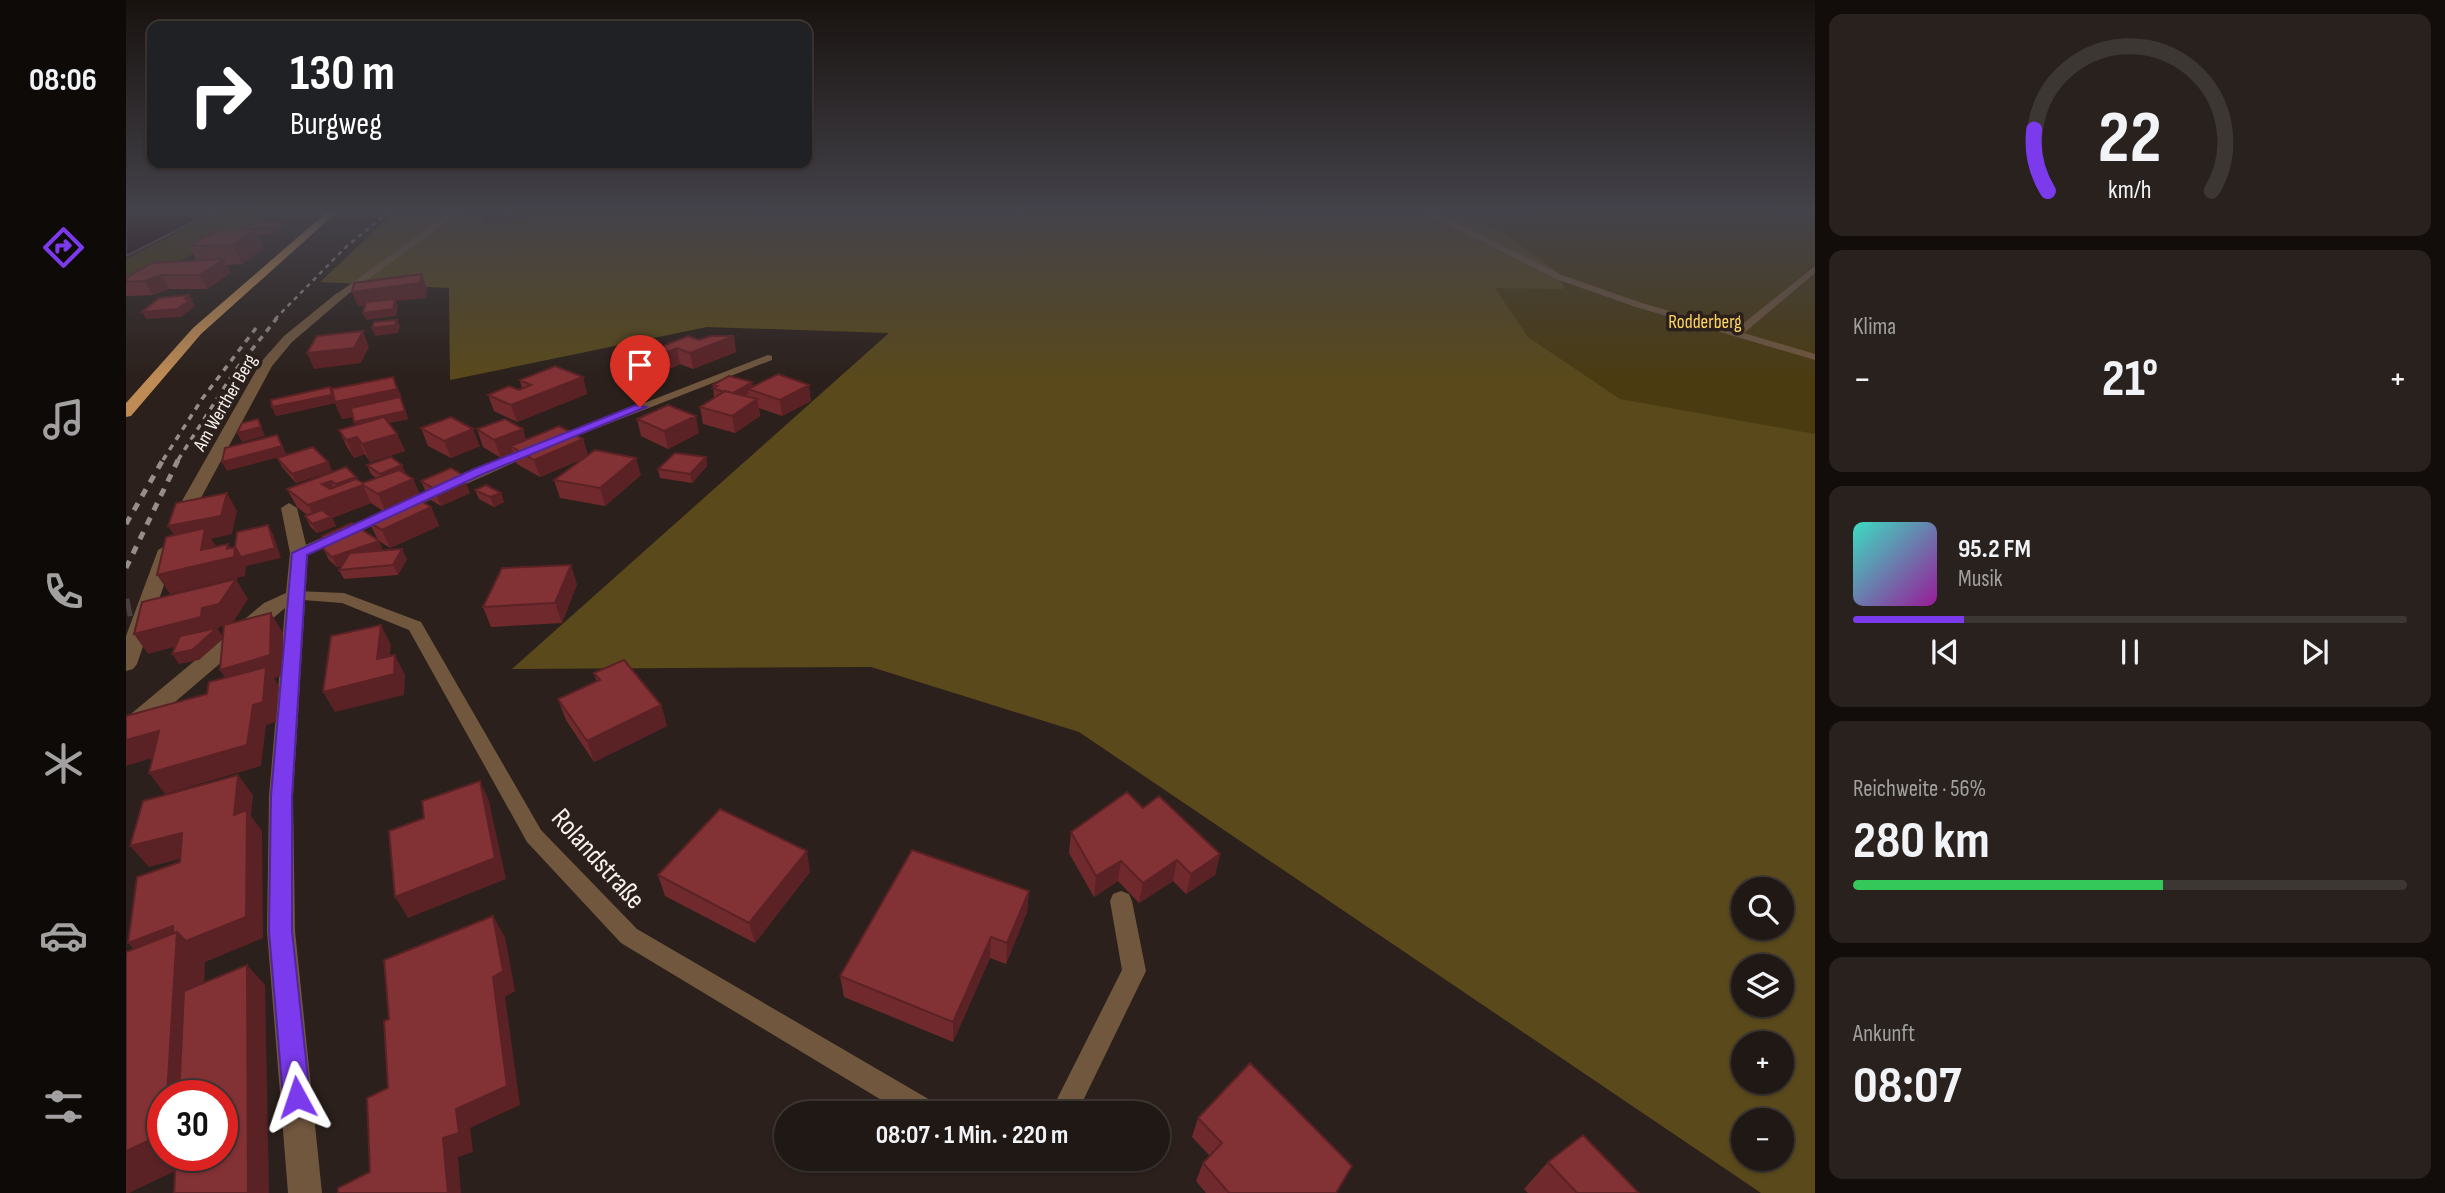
<!DOCTYPE html>
<html lang="de">
<meta charset="utf-8">
<style>
:root{--surface:#201814;--page:#28211d;--text:#f1f3f6;--muted:#a2a0a0;--line:#3d3734;--accent:#7c3aed}
body{margin:0;font-family:"Sofia Sans Condensed",sans-serif;background:var(--page);color:var(--text);height:100vh;display:flex;flex-direction:column;font-size:26px;white-space:nowrap}
*{box-sizing:border-box;margin:0}
p{font-size:23px;color:var(--muted)}
.icon{flex:none;width:38px;height:38px;fill:none;stroke:currentColor;stroke-width:2;stroke-linecap:round;stroke-linejoin:round}
.map{position:relative;flex:1;overflow:hidden}
.sheet{display:flex;flex-direction:column;gap:14px;padding:14px;background:#120d0b;width:630px}
.sheet>*{flex:none}
.banner{position:absolute;left:21px;top:21px;width:665px;height:147px;border-radius:14px;box-shadow:0 2px 5px #0004,0 0 0 2px var(--line);background:#202124;color:#fff;overflow:hidden}
.controls{position:absolute;left:1605px;top:877px;display:grid;gap:14px}
.controls a{display:grid;place-items:center;width:63px;height:63px;border-radius:50%;background:var(--surface);box-shadow:0 2px 5px #0004,0 0 0 2px var(--line);font-size:35px}
.speed{position:absolute;left:21px;top:1080px;display:flex;gap:14px;font-size:35px;font-weight:700;text-align:center}
.speed>*{display:grid;place-content:center;width:91px;height:91px;border-radius:50%;background:var(--surface);box-shadow:0 2px 5px #0004,0 0 0 2px var(--line);line-height:1}
.speed .limit{border:10px solid #d22;background:#fff;color:#111}
.pin{position:absolute;display:grid;place-items:center;width:60px;height:60px;color:#fff;margin:-72px -30px;border-radius:50% 50% 50% 0;rotate:-45deg;box-shadow:0 0 7px #0007}
.pin .icon{rotate:45deg}
.me{position:absolute;width:77px;margin:-38px;rotate:355deg;stroke-linejoin:round;filter:drop-shadow(0 0 5px #0008)}
.turn{display:flex;align-items:center;gap:24px;height:147px;padding:0 28px;font-size:32px}
.turn .icon{width:91px;height:91px;stroke-width:2.5}
.turn b{display:block;font-size:49px;line-height:60px}
.big{font-size:52px;font-weight:700;line-height:1.1}
.sheet .tile{flex:1;display:flex;flex-direction:column;justify-content:center;gap:10px;min-width:0;padding:0 24px;border-radius:14px;background:var(--page)}
.sheet .dial{align-items:center;gap:0}
.dial svg{height:182px;overflow:visible;fill:none;stroke:var(--line);stroke-width:7;stroke-linecap:round;text-anchor:middle}
.dial text{fill:var(--text);stroke:none}
.song{display:flex;align-items:center;gap:21px}
.cover{width:84px;height:84px;border-radius:10px;background:linear-gradient(135deg,hsl(170 70% 55%),hsl(300 70% 35%))}
.played{height:7px;border-radius:4px;background:linear-gradient(90deg,var(--accent) 20%,var(--line) 20%)}
.keys{display:flex;justify-content:space-around;direction:ltr}
.heat{display:flex;justify-content:space-between;align-items:center;font-size:38px;direction:ltr}
.charge{height:10px;border-radius:5px;background:linear-gradient(90deg,#34c759 56%,var(--line) 0)}
.trip{position:absolute;left:648px;top:1101px;width:396px;height:70px;border-radius:35px;background:var(--surface);box-shadow:0 2px 5px #0004,0 0 0 2px var(--line);font-weight:700;line-height:70px;text-align:center}
main{display:flex;flex:1;min-height:0}
.tab-bar{display:flex;flex-direction:column;width:126px;justify-content:space-around;align-items:center;background:#0d0a08;color:var(--muted)}
.tab-bar .icon{width:49px;height:49px}
.tab-bar .on{color:var(--accent)}
.tab-bar b{font-size:32px;color:var(--text)}
.map>svg:first-child{display:block}
.green{fill:#4a3b11}
.forest{fill:#59491b;fill-rule:evenodd}
.water{fill:#23000f;stroke:#634852;stroke-width:2}
.lines{fill:none;stroke-linecap:round;stroke-linejoin:round}
.minor-tunnel{stroke:#4a3f3a;stroke-width:18;stroke-dasharray:18 9;stroke-linecap:butt}
.service{fill:#70573e;fill-rule:evenodd}
.minor{fill:#70573e;fill-rule:evenodd}
.primary{fill:#be8b54;fill-rule:evenodd}
.rail-far2{stroke:#978d89;stroke-width:2.5;stroke-dasharray:4.5 4.5;stroke-linecap:butt}
.rail-far1{stroke:#978d89;stroke-width:3.5;stroke-dasharray:6 6;stroke-linecap:butt}
.rail{stroke:#978d89;stroke-width:5;stroke-dasharray:8 8;stroke-linecap:butt}
.wall{fill:#702a2e}
.shaded-wall{fill:#5b2225}
.building{fill:#823135;stroke:#5b2225;stroke-width:2}
.route{fill:#7c3aed;stroke:#51269a;stroke-width:2}
.labels{text-anchor:middle;stroke-width:7;stroke-linejoin:round;paint-order:stroke}
.far-park-label{font-size:19px;fill:#fed561;stroke:#2b201b}
.far-street-label{font-size:19px;fill:#f9f1ed;stroke:#2b201b}
.near-street-label{font-size:28px;fill:#f9f1ed;stroke:#2b201b}
</style>
<main>
<nav class="tab-bar">
<b>08:06</b>
<svg class="icon on" aria-label="directions" viewBox="0 0 24 24"><path d="M12 3l9 9-9 9-9-9zM9 14v-3h6M13 9l2 2-2 2"/></svg>
<svg class="icon" aria-label="music" viewBox="0 0 24 24"><path d="M9 18V5l10-2v13"/><circle cx="6" cy="18" r="3"/><circle cx="16" cy="16" r="3"/></svg>
<svg class="icon" aria-label="phone" viewBox="0 0 24 24"><path d="M5 4h4l2 5-3 2q2 4 5 5l2-3 5 2v4C11 20 4 13 5 4z"/></svg>
<svg class="icon" aria-label="climate" viewBox="0 0 24 24"><path d="M12 3v18M4 7l16 10M4 17L20 7"/></svg>
<svg class="icon" aria-label="car" viewBox="0 0 24 24"><path d="M5 17H2v-5l4-1 3-4h7l3 4 3 1v5h-3M9 17h6M6 11h13"/><circle cx="7" cy="17" r="2"/><circle cx="17" cy="17" r="2"/></svg>
<svg class="icon" aria-label="filters" viewBox="0 0 24 24"><path d="M4 7h16M4 17h16"/><circle cx="9" cy="7" r="2"/><circle cx="15" cy="17" r="2"/></svg>
</nav>
<div class="map">
<svg width="1689" height="1193" viewBox="0 0 1689 1193">
<rect width="100%" height="100%" fill="#2b201b"/>
<path class="green" d="M94,211H189L182,216L140,217L0,288V259Z
M1291,211H1689V451L1512,420L1409,375Z"/>
<path class="forest" d="M270,211H1326L1378,233L1435,275L1438,289L1369,288L1402,337L1494,399L1689,434V1193H1635L953,732L745,667L386,669L763,333L581,327L324,380L323,288L194,282ZM1617,889H1656V928H1617ZM1617,966H1656V1004H1617ZM1617,1043H1656V1082H1617ZM1617,1120H1656V1158H1617Z"/>
<path class="water" d="M0,211H89L0,256Z"/>
<g class="lines">
<path class="minor-tunnel" d="M0,608L5,607"/>
<path class="service" d="M326,211H335L218,297H212V293Z
M1296,211H1306L1436,275L1516,303L1609,330L1689,266V273L1618,333L1689,354V360L1510,307L1430,279Z
M642,355L646,356V360L433,443L429,444L423,440Z
M408,445L414,449L412,452L178,556L173,557L166,553L168,550Z
M170,591L218,593L295,622L415,830L511,929L811,1104L815,1113H777L495,943L401,842L283,630L216,603L164,599L162,596L164,593Z
M995,891L1003,894L1006,901L1020,971L951,1113H924L996,970L984,901L987,894Z"/>
<path class="minor" d="M211,293L221,295L166,342L146,366L62,522L53,527L47,526L44,522L135,362L158,336Z
M163,503L171,508L182,553L167,796L169,931L196,1193H162L141,931L143,796L159,608L8,737L0,739V718L138,603L160,593L164,553L155,508Z
M41,545L50,550L11,664L7,669L0,671V636L32,550Z"/>
<path class="primary" d="M202,211H212L75,334L5,416L0,417V403L67,328Z"/>
<path class="rail-far2" d="M149,319L221,246L264,211"/>
<path class="rail-far1" d="M37,460L76,399L130,328
M52,460L108,372L151,318"/>
<path class="rail" d="M0,524L38,458
M0,568L53,458"/>
</g>
<path class="wall" d="M154,222L157,228L146,235H132L138,248L116,264L101,265L104,273L81,289H43L27,295L1,296H0V278L71,261L63,246L119,229Z
M532,348L610,352L567,369L554,364L546,368L535,364Z
M457,377L461,394L391,422L368,411L362,395L396,389L394,380Z
M587,385L627,386L685,401L656,416L633,408L634,416L609,433L577,424L574,407L590,397H588Z
M274,393L282,419L263,423L271,434L279,451L244,462L239,454L228,458L221,447L213,430L229,425L227,417L216,419L209,403L150,416L146,407L208,396Z
M511,419L573,433L542,449L515,436Z
M295,428L354,446L325,458L302,446Z
M351,429L400,440L457,439L462,456L515,475L479,506L434,498L428,480L461,457L414,477L391,464L387,453L375,458L357,447Z
M580,457L581,466L566,483L534,478L532,469Z
M151,458L202,462L206,471L170,483L156,467Z
M241,465L280,474L287,479L295,497L260,513L245,503L206,518L210,526L191,533L184,526L179,516L181,515L171,507L161,489L220,467L230,479L237,483L250,478L245,474Z
M295,481L344,493L315,506L303,499Z
M349,490L378,502L368,507L353,499Z
M305,507L313,526L264,548L253,541L257,551L281,559L272,575L218,579L213,570L216,565L211,567L203,560L198,550L252,540L243,522Z
M451,584L436,623L365,627L357,607Z
M468,673L535,705L541,726L468,762L440,720L432,699L471,682Z
M1017,808L1094,854L1089,875L1060,894L1047,881L1013,903L992,881L968,897L943,853L945,832Z
M684,872L629,943L539,896L532,875Z
M903,891L901,912L880,964L864,958L827,1042L718,997L714,976Z
M1072,1118L1210,1193H1080L1070,1181L1077,1163L1084,1156L1066,1137Z
M1422,1162L1513,1193H1402L1398,1189Z"/>
<path class="shaded-wall" d="M356,211H398L395,220L359,223Z
M154,222L157,228L146,235L143,228Z
M129,229L138,248L116,264L107,245Z
M98,259L104,273L81,289L74,275Z
M296,274L301,289L300,298L270,301L272,306L270,316L240,320L237,313L269,302L232,306L226,292Z
M35,275L43,289L27,295L19,281Z
M63,295L69,306L55,317L20,319L16,312L59,299Z
M271,320L274,327L272,333L249,336L246,328Z
M237,331L243,347L235,363L188,369L181,353Z
M608,336L610,352L567,369L564,353Z
M551,348L554,364L546,368L542,352Z
M267,377L274,393L282,419L232,430L228,422L277,406L216,419L209,403L150,416L146,407L204,387L208,396Z
M457,377L461,394L391,422L385,405Z
M626,382L628,390L622,389L623,393L606,403L605,395Z
M683,385L685,401L656,416L654,400Z
M631,399L634,416L609,433L606,416Z
M570,416L573,433L542,449L538,431Z
M132,419L139,436L116,442L111,433Z
M347,429L354,446L325,458L318,441Z
M397,429L402,447L385,446L387,453L375,458L368,440Z
M271,434L279,451L244,462L236,444Z
M151,435L161,455L101,471L96,462Z
M231,437L239,454L228,458L220,440Z
M457,439L462,456L414,477L408,460Z
M580,457L581,466L566,483L564,474Z
M510,458L515,475L479,506L474,488Z
M202,462L206,471L170,483L166,474Z
M276,465L280,474L258,483L254,474Z
M337,475L344,493L315,506L307,488Z
M230,477L234,486L237,485L245,503L206,518L210,526L191,533L186,524L191,522L182,505L196,484L205,481L211,494L215,493L210,484Z
M287,479L295,497L260,513L252,494Z
M101,493L111,511L106,534L85,539L91,547L101,549L102,544L108,555L109,547L142,525L147,534L155,558L120,566L119,576L44,594L31,575L75,550L54,545L42,526Z
M375,493L378,502L368,507L364,497Z
M305,507L313,526L264,548L256,530Z
M253,541L257,551L211,567L206,557Z
M276,549L281,559L272,575L267,565Z
M445,565L451,584L436,623L429,603Z
M110,579L122,599L106,624L89,628V630L91,628L98,638L73,660L53,664L46,654L78,639L22,654L8,634L76,608Z
M145,613L157,633V676L148,678L153,687L150,722L140,725L135,766L39,794L23,773L107,690L94,670Z
M255,625L265,645L262,676L269,655L279,675L278,695L209,712L197,692L251,659Z
M535,705L541,726L468,762L461,741Z
M33,731L49,751L0,766V740Z
M112,775L127,795L125,816L136,831L137,938L79,962L74,1096H41L22,964L2,943L108,815Z
M354,781L363,801L380,879L282,918L269,897Z
M56,833L73,854L23,867L4,846Z
M681,851L684,872L629,943L623,923Z
M1094,854L1089,875L1060,894L1065,874Z
M1051,860L1047,881L1013,903L1017,883Z
M995,861L992,881L968,897L970,876Z
M903,891L901,912L880,964L881,943Z
M367,916L379,937L389,991L379,997L394,1105L344,1128L347,1152L332,1157L335,1193H322L317,1138L330,1109L367,977Z
M865,937L864,958L827,1042V1022Z
M121,965L139,985L143,1193H122Z
M37,1134V1155H72V1160L3,1193H0V1151Z"/>
<path class="building" d="M132,222H154L143,228L119,229Z
M129,229L107,245L63,246L77,238L95,230Z
M98,259L74,275H35L19,281L0,282V278L26,263Z
M296,274L294,283L226,292L228,283Z
M63,295L59,299H65L51,309L16,312L33,298Z
M269,299L267,309L237,313L240,302Z
M271,320L269,325L246,328L248,322Z
M237,331L228,348L181,353L191,336Z
M562,336L573,340L585,336H608L564,353L551,348L542,352L532,348Z
M429,366L457,377L385,405L362,395L383,386L393,390L405,385L394,380Z
M652,374L683,385L654,400L622,389Z
M603,376L626,382L607,393L599,391L598,392L587,388L591,386L587,385Z
M267,377L271,389L209,402L206,389Z
M204,387L206,395L146,407L145,400Z
M599,391L631,399L606,416L574,407Z
M274,397L279,411L228,422L225,408Z
M542,405L570,416L538,431L511,419Z
M258,417L271,434L236,444L231,437L220,440L213,430Z
M325,417L347,429L318,441L295,428Z
M132,419L135,427L111,433L116,423Z
M379,419L397,429L368,440L351,429Z
M433,426L457,439L408,460L385,446Z
M151,435L156,446L96,462L99,448Z
M187,447L202,462L166,474L151,458Z
M469,450L510,458L474,488L428,480Z
M549,453L580,457L564,474L532,469Z
M265,457L276,465L254,474L241,465Z
M220,467L230,477L210,484L205,481L196,484L204,489L230,479L237,483L273,470L287,479L252,494L237,485L182,505L161,489Z
M325,468L337,475L307,488L295,481Z
M360,485L375,493L364,497L349,490Z
M101,493L95,516L42,526L50,503Z
M292,499L305,507L256,530L243,522Z
M196,510L205,517L186,524L179,516Z
M226,523L253,541L206,557L198,550L196,536Z
M142,525L149,548L115,557L109,547L111,532Z
M79,528L75,550L102,544L101,549L109,547L108,557L31,575L40,537Z
M276,549L267,565L213,570L224,553Z
M445,565L429,603L357,607L376,568Z
M110,579L93,604L76,608L75,617L8,634L16,602Z
M145,613L144,655L94,670L98,625Z
M255,625L251,659L269,655L268,674L197,692L205,636Z
M91,628L66,650L46,654L54,636Z
M498,660L535,705L461,741L432,699L474,680L468,673Z
M140,667L137,702L127,705L121,745L23,773L33,731L0,740V716L81,694L83,682Z
M112,775L108,815L121,810L120,917L60,941L51,932L47,933V926L2,943L11,877L54,862L56,833L4,846L17,801Z
M354,781L369,858L269,897L263,831L298,818L296,801Z
M1001,792L1017,808L1033,796L1094,854L1065,874L1051,860L1017,883L995,861L970,876L945,832Z
M594,809L681,851L623,923L532,875Z
M786,850L903,891L881,943L865,937L827,1022L714,976Z
M367,916L377,971L367,977L381,1086L330,1109L333,1133L317,1138L322,1193H212V1188L244,1172L241,1098L262,1088L258,1021L263,1019L258,960Z
M51,932L41,1096H37V1134L0,1151V952Z
M121,965L122,1193H48L50,1155H96V1096H53L58,991Z
M1124,1063L1226,1166L1210,1193H1103L1077,1163L1096,1143L1072,1118Z
M1457,1135L1513,1193H1451L1422,1162Z"/>
<linearGradient id="sky" x2="0" y2="1"><stop stop-color="#18120f"/><stop offset="0.56" stop-color="#44424a"/><stop offset="1" stop-color="#44424a" stop-opacity="0"/></linearGradient>
<rect width="1689" height="378" fill="url(#sky)"/>
<path class="route" d="M510,405L520,407L357,474L181,555L166,796V931L184,1097L180,1106L171,1110L161,1106L157,1097L143,931L145,796L166,553L348,469Z"/>
<g class="labels">
<g class="far-park-label">
<text x="1579" y="328">Rodderberg</text>
</g>
<g class="far-street-label">
<text transform="translate(98 402) rotate(-60)" y="7">Am Werther Berg</text>
</g>
<g class="near-street-label">
<text transform="translate(473 858) rotate(48)" y="10">Rolandstraße</text>
</g>
</g>
</svg>
<div class="controls">
<a><svg class="icon" aria-label="search" viewBox="0 0 24 24"><circle cx="10" cy="10" r="6"/><path d="M15 15l6 6"/></svg></a>
<a><svg class="icon" aria-label="layers" viewBox="0 0 24 24"><path d="M12 4l9 5-9 5-9-5zM3 14l9 5 9-5"/></svg></a>
<a>+</a>
<a>−</a>
</div>
<div class="speed"><div class="limit">30</div></div>
<div class="pin" style="left:514px;top:407px;background:#d93025"><svg class="icon" aria-label="arrive" viewBox="0 0 24 24"><path d="M6 21V4h12l-3 4 3 4H6"/></svg></div>
<svg class="me" style="left:171px;top:1097px" viewBox="-20 -20 40 40"><path d="M0-17L14 15 0 8-14 15z" fill="#7c3aed" stroke="#fff" stroke-width="4"/></svg>
<div class="trip">08:07 · 1 Min. · 220 m</div>
<div class="banner">
<div class="turn"><svg class="icon" aria-label="right" viewBox="0 0 24 24"><path d="M7 20v-9h11M14 6l5 5-5 5"/></svg><div><b>130 m</b>Burgweg</div></div>
</div>
</div>
<section class="sheet">
<div class="tile dial"><svg viewBox="0 0 100 80">
<path d="M14 69A42 42 0 1 1 86 69"/>
<path d="M14 69A42 42 0 0 1 8 42" stroke="#7c3aed"/>
<text x="50" y="56" font-size="32" font-weight="700">22</text>
<text x="50" y="72" font-size="11">km/h</text>
</svg></div>
<div class="tile"><p>Klima</p>
<div class="heat"><a>−</a><b class="big">21°</b><a>+</a></div>
</div>
<div class="tile">
<div class="song"><i class="cover"></i><div><b>95.2 FM</b><p>Musik</p></div></div>
<div class="played"></div>
<div class="keys"><svg class="icon" aria-label="previous" viewBox="0 0 24 24"><path d="M18 5L8 12l10 7zM5 5v14"/></svg><svg class="icon" aria-label="pause" viewBox="0 0 24 24"><path d="M8 5v14M16 5v14"/></svg><svg class="icon" aria-label="next" viewBox="0 0 24 24"><path d="M6 5l10 7-10 7zM19 5v14"/></svg></div>
</div>
<div class="tile"><p>Reichweite · 56%</p><b class="big">280 km</b><div class="charge"></div></div>
<div class="tile"><p>Ankunft</p><b class="big">08:07</b></div>
</section>
</main>
